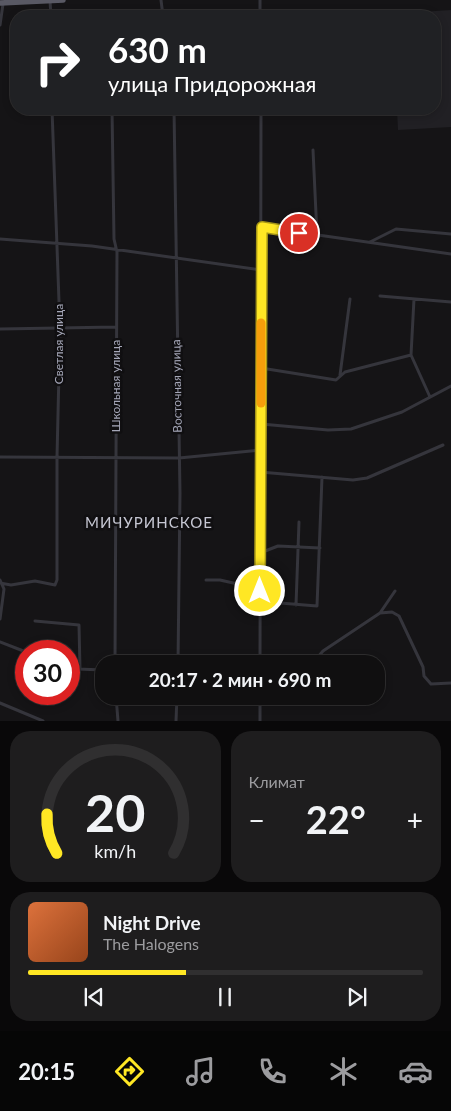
<!DOCTYPE html>
<html lang="ru">
<meta charset="utf-8">
<style>
:root{--surface:#100f10;--page:#1e1d1e;--text:#f1f3f6;--muted:#9c9c9f;--line:#302f30;--accent:#ffe724}
body{margin:0;font-family:Lato,sans-serif;background:var(--page);color:var(--text);height:100vh;display:flex;flex-direction:column;font-size:19px;white-space:nowrap}
*{box-sizing:border-box;margin:0}
p{font-size:16px;color:var(--muted)}
.icon{flex:none;width:28px;height:28px;fill:none;stroke:currentColor;stroke-width:2;stroke-linecap:round;stroke-linejoin:round}
.map{position:relative;height:721px;overflow:hidden}
.details{display:flex;flex-direction:column;gap:10px;padding:10px;background:#090809;flex:1}
.details>*{flex:none}
.hud{position:absolute;left:10px;top:10px;width:431px;height:105px;border-radius:20px;box-shadow:0 2px 8px #0003,0 0 0 1px var(--line);background:#202124;color:#fff;overflow:hidden}
.speed{position:absolute;left:15px;top:640px;display:flex;gap:10px;font-size:25px;font-weight:700;text-align:center}
.speed>*{display:grid;place-content:center;width:65px;height:65px;border-radius:50%;background:var(--surface);box-shadow:0 2px 8px #0003,0 0 0 1px var(--line);line-height:1}
.speed .limit{border:8px solid #d22;background:#fff;color:#111}
.pin{position:absolute;display:grid;place-items:center;width:42px;height:42px;color:#fff;margin:-21px;border:2px solid #fff;border-radius:50%;box-shadow:0 1px 5px #0007}
.me{position:absolute;width:55px;margin:-28px;rotate:0deg;stroke-linejoin:round;filter:drop-shadow(0 0 4px #0008)}
.turn{display:flex;align-items:center;gap:18px;height:105px;padding:0 15px;font-size:22px}
.turn .icon{width:65px;height:65px;stroke-width:2.5}
.turn b{display:block;font-size:35px;line-height:42px}
.big{font-size:38px;font-weight:700;line-height:1.1}
.details .widget{flex:1;display:flex;flex-direction:column;justify-content:center;gap:8px;min-width:0;padding:0 18px;border-radius:20px;background:var(--page)}
.details .dial{align-items:center;gap:0}
.dial svg{height:130px;overflow:visible;fill:none;stroke:var(--line);stroke-width:7;stroke-linecap:round;text-anchor:middle}
.dial text{fill:var(--text);stroke:none}
.song{display:flex;align-items:center;gap:15px}
.cover{width:60px;height:60px;border-radius:8px;background:linear-gradient(135deg,hsl(20 70% 55%),hsl(20 70% 35%))}
.played{height:5px;border-radius:2px;background:linear-gradient(90deg,var(--accent) 40%,var(--line) 40%)}
.keys{display:flex;justify-content:space-around;direction:ltr}
.heat{display:flex;justify-content:space-between;align-items:center;font-size:28px;direction:ltr}
.details .tiles{flex:1;display:grid;gap:10px;grid-template-columns:1fr 1fr}
.widget:last-child{grid-column:span 2}
.trip{position:absolute;left:95px;top:655px;width:290px;height:50px;border-radius:20px;background:var(--surface);box-shadow:0 2px 8px #0003,0 0 0 1px var(--line);font-weight:700;line-height:50px;text-align:center}
.tab-bar{display:flex;height:80px;justify-content:space-around;align-items:center;background:#060606;color:var(--muted)}
.tab-bar .icon{width:35px;height:35px}
.tab-bar .on{color:var(--accent)}
.tab-bar b{font-size:22px;color:var(--text)}
.map>svg:first-child{display:block}
.built{fill:#212024}
.lines{fill:none;stroke-linecap:round;stroke-linejoin:round}
.minor{stroke:#35353c;stroke-width:3}
.trunk{stroke:#595964;stroke-width:5.5}
.route-casing{stroke:#a69617;stroke-width:12}
.route{stroke:#ffe724;stroke-width:9}
.slow{stroke:#f59e0b;stroke-width:9}
.labels{text-anchor:middle;stroke-width:5;stroke-linejoin:round;paint-order:stroke}
.street-label{font-size:12px;fill:#a5a7b8;stroke:#100f11}
.quarter-label{font-size:15px;letter-spacing:1px;fill:#c6c7d3;stroke:#100f11}
</style>
<div class="map">
<svg width="451" height="721" viewBox="0 0 451 721">
<rect width="100%" height="100%" fill="#151416"/>
<path class="built" d="M451,10V127L398,130L397,109H435V16H358Z"/>
<g class="lines">
<path class="minor" d="M161,0L163,16
M260,0V16
M50,1L51,16
M0,25L3,4
M112,109L114,239L117,252L115,664
M174,109L180,493L178,664
M313,150L317,235
M262,227L451,254
M0,239L92,246L261,270
M370,242L396,229L451,234
M380,296L451,302
M0,329L116,327
M411,355L430,397
M261,368L336,380L345,372L411,355L414,299
M340,375L350,299
M261,424L328,430L351,429L402,412L451,386
M0,457L179,458L260,450
M260,472L353,480L367,478L443,445
M260,553L278,546L320,548
M0,580L4,589L0,619
M206,580H220L242,585L259,575
M0,583L11,585L35,581L55,585L57,580V457L60,329L52,109
M296,605L299,522
M259,608L280,603L317,606L322,477
M380,613L392,612L399,616L423,667L424,676L431,684L451,683
M35,621L79,625L80,669
M0,642L26,652
M260,664L261,109
M312,664L323,651L380,613L395,591
M69,665L77,669L104,670
M116,696L118,721
M260,696V721
M260,702L272,696
M0,703L43,721
M176,721L177,696"/>
<path class="trunk" d="M0,3L63,0"/>
</g>
<g class="lines">
<g class="route-casing">
<path id="route" d="M260,591L262,227L299,233"/>
</g>
<use href="#route" class="route"/>
<path class="slow" d="M261,403V323"/>
</g>
<g class="labels">
<g class="street-label">
<text transform="translate(59 344) rotate(-90)" y="4">Светлая улица</text>
<text transform="translate(116 386) rotate(-90)" y="4">Школьная улица</text>
<text transform="translate(177 386) rotate(-91)" y="4">Восточная улица</text>
</g>
<g class="quarter-label">
<text x="149" y="528">МИЧУРИНСКОЕ</text>
</g>
</g>
</svg>
<div class="speed"><div class="limit">30</div></div>
<div class="pin" style="left:299px;top:233px;background:#d93025"><svg class="icon" aria-label="arrive" viewBox="0 0 24 24"><path d="M6 21V4h12l-3 4 3 4H6"/></svg></div>
<svg class="me" style="left:260px;top:591px" viewBox="-20 -20 40 40"><circle r="17" fill="#ffe724" stroke="#fff" stroke-width="3"/><path d="M0-11L8 9 0 5-8 9z" fill="#fff"/></svg>
<div class="trip">20:17 · 2 мин · 690 m</div>
<div class="hud">
<div class="turn"><svg class="icon" aria-label="right" viewBox="0 0 24 24"><path d="M7 20v-9h11M14 6l5 5-5 5"/></svg><div><b>630 m</b>улица Придорожная</div></div>
</div>
</div>
<section class="details">
<div class="tiles">
<div class="widget dial"><svg viewBox="0 0 100 80">
<path d="M14 69A42 42 0 1 1 86 69"/>
<path d="M14 69A42 42 0 0 1 8 45" stroke="#ffe724"/>
<text x="50" y="56" font-size="32" font-weight="700">20</text>
<text x="50" y="72" font-size="11">km/h</text>
</svg></div>
<div class="widget"><p>Климат</p>
<div class="heat"><a>−</a><b class="big">22°</b><a>+</a></div>
</div>
<div class="widget">
<div class="song"><i class="cover"></i><div><b>Night Drive</b><p>The Halogens</p></div></div>
<div class="played"></div>
<div class="keys"><svg class="icon" aria-label="previous" viewBox="0 0 24 24"><path d="M18 5L8 12l10 7zM5 5v14"/></svg><svg class="icon" aria-label="pause" viewBox="0 0 24 24"><path d="M8 5v14M16 5v14"/></svg><svg class="icon" aria-label="next" viewBox="0 0 24 24"><path d="M6 5l10 7-10 7zM19 5v14"/></svg></div>
</div>
</div>
</section>
<nav class="tab-bar">
<b>20:15</b>
<svg class="icon on" aria-label="directions" viewBox="0 0 24 24"><path d="M12 3l9 9-9 9-9-9zM9 14v-3h6M13 9l2 2-2 2"/></svg>
<svg class="icon" aria-label="music" viewBox="0 0 24 24"><path d="M9 18V5l10-2v13"/><circle cx="6" cy="18" r="3"/><circle cx="16" cy="16" r="3"/></svg>
<svg class="icon" aria-label="phone" viewBox="0 0 24 24"><path d="M5 4h4l2 5-3 2q2 4 5 5l2-3 5 2v4C11 20 4 13 5 4z"/></svg>
<svg class="icon" aria-label="climate" viewBox="0 0 24 24"><path d="M12 3v18M4 7l16 10M4 17L20 7"/></svg>
<svg class="icon" aria-label="car" viewBox="0 0 24 24"><path d="M5 17H2v-5l4-1 3-4h7l3 4 3 1v5h-3M9 17h6M6 11h13"/><circle cx="7" cy="17" r="2"/><circle cx="17" cy="17" r="2"/></svg>
</nav>
